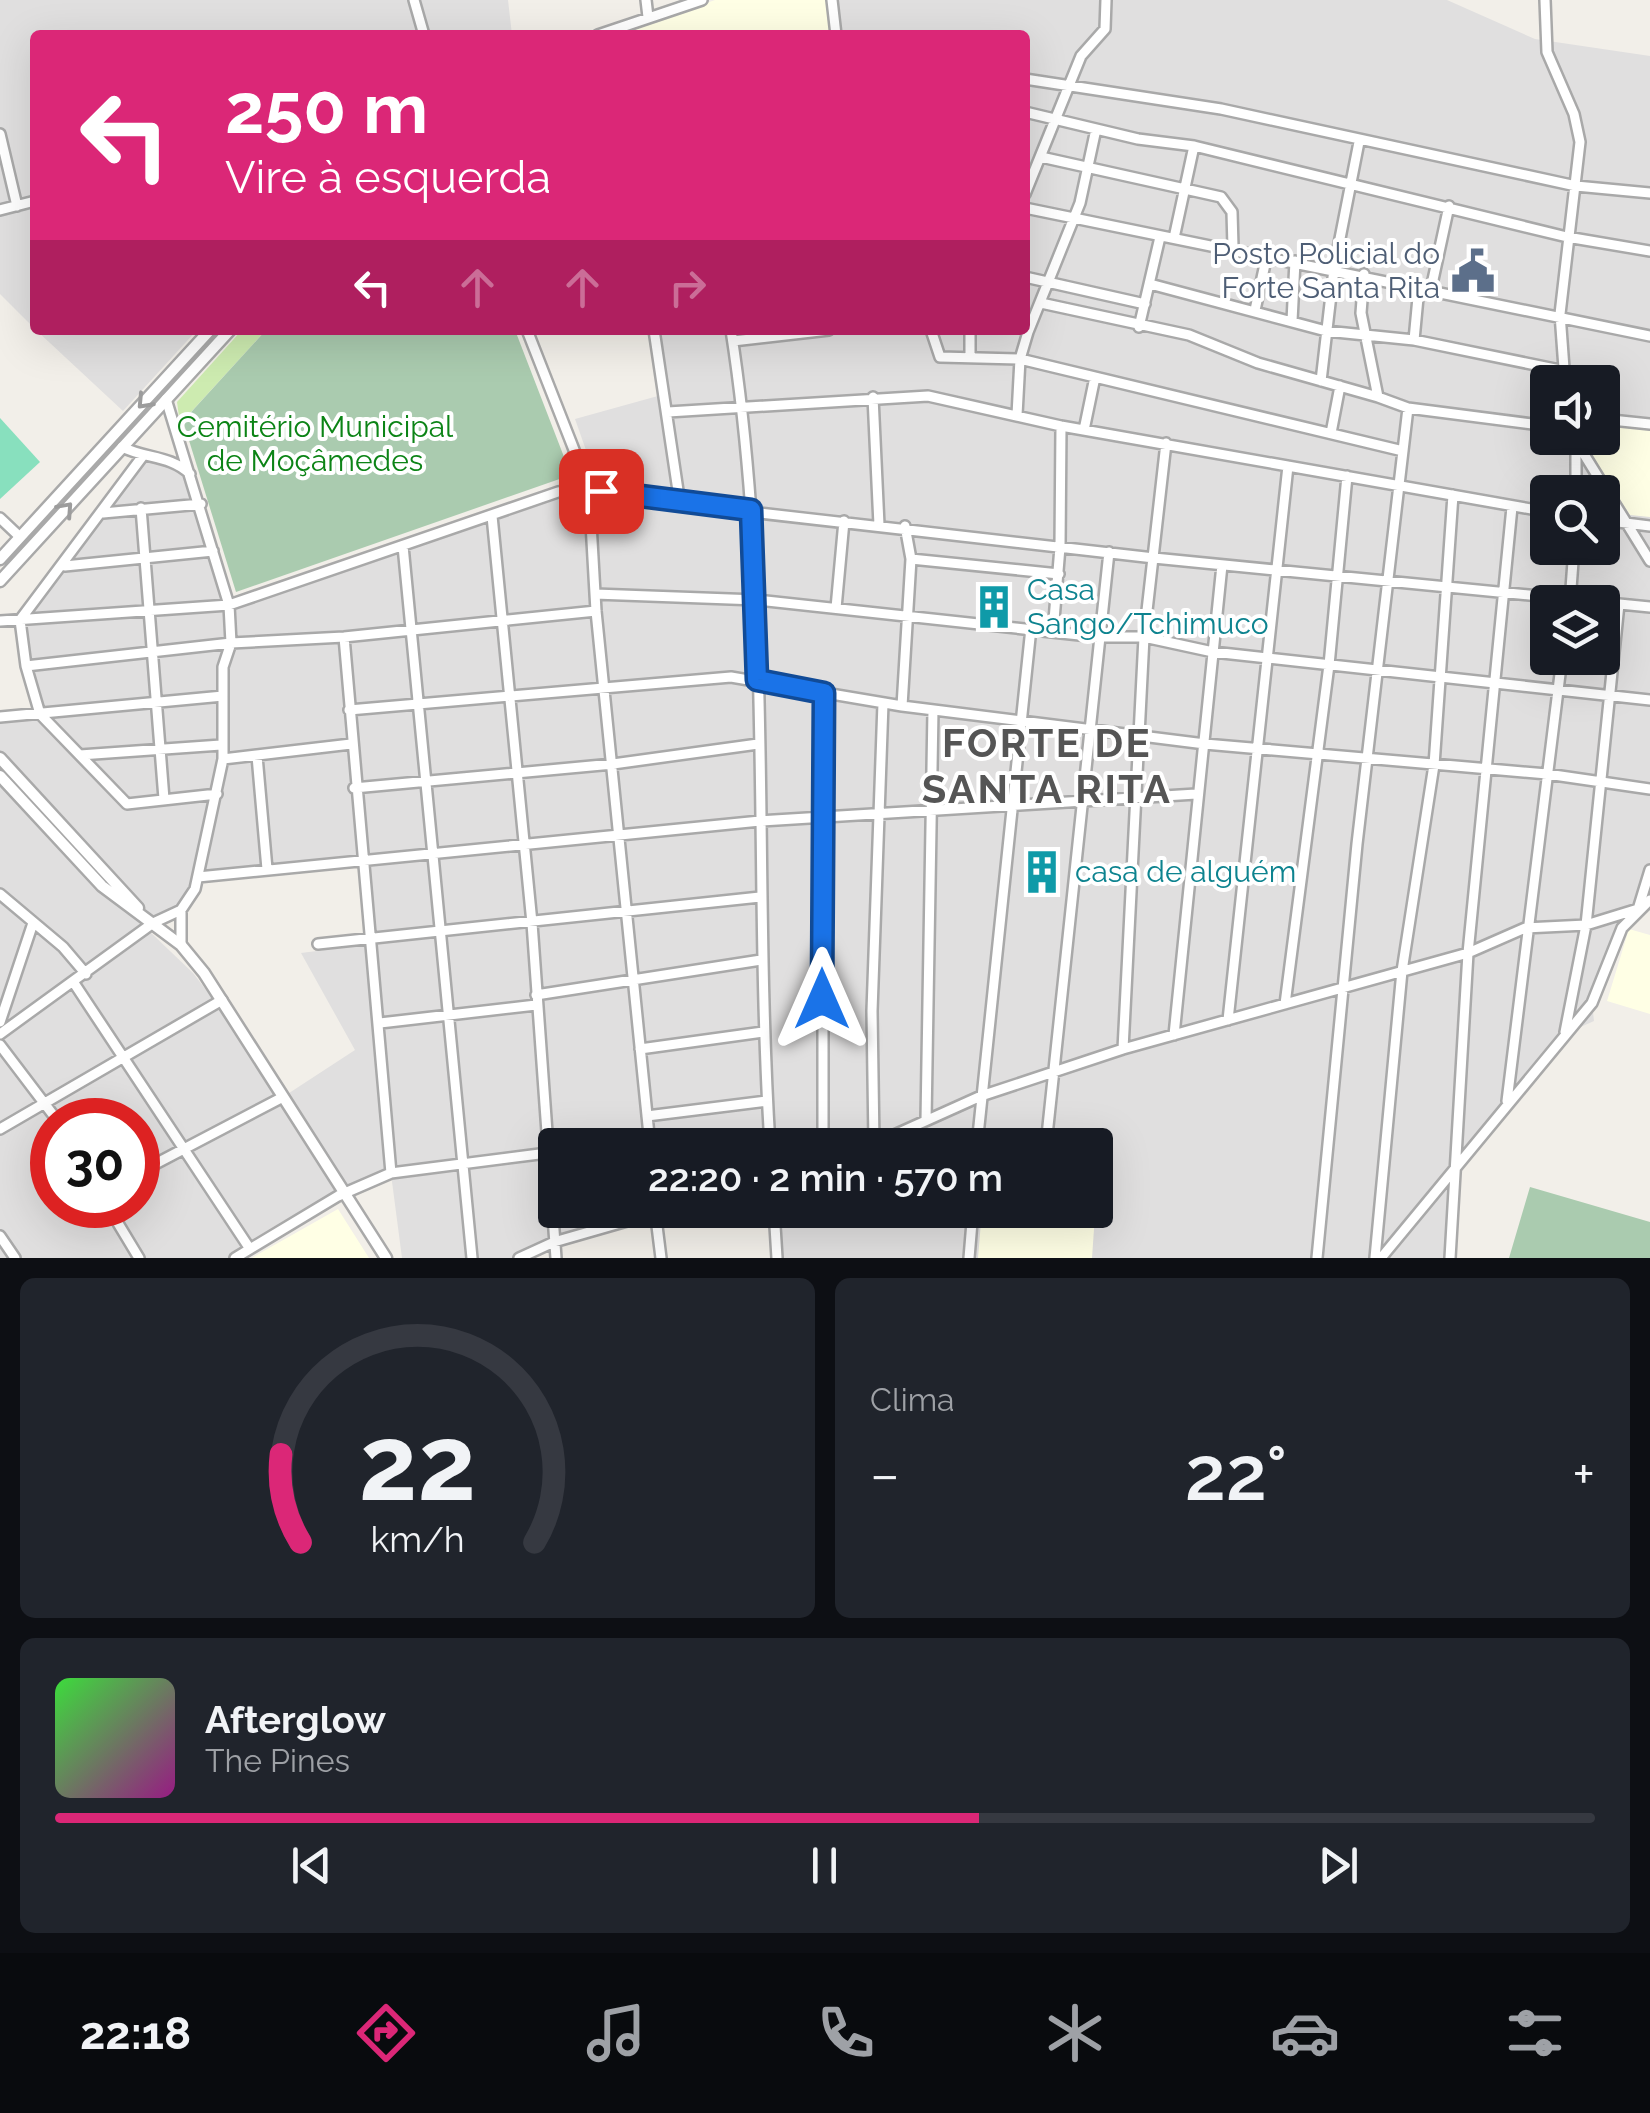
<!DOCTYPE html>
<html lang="pt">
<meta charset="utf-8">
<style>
:root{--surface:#171b24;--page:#20242c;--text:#f1f3f6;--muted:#9ea1a6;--line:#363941;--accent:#db2777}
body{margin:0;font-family:Raleway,sans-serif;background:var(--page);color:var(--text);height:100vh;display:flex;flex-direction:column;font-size:38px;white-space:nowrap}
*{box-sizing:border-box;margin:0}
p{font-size:32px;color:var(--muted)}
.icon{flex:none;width:55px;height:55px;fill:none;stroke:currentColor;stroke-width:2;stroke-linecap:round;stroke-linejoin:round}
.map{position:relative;height:1258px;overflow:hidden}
.panel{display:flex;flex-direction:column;gap:20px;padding:20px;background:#0d0f14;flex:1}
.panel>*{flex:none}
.top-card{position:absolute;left:30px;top:30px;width:1000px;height:305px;border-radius:10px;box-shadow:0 10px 40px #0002;background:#db2777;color:#fff;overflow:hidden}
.fabs{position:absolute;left:1530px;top:365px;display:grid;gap:20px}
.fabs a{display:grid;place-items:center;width:90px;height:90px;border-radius:10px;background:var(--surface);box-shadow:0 10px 40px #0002;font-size:50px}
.speed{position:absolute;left:30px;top:1098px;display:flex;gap:20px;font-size:50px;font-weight:700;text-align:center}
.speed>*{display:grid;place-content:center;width:130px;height:130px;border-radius:50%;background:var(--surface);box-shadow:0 10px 40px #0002;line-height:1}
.speed .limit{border:15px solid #d22;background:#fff;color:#111}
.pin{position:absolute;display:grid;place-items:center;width:85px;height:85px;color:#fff;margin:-42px;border-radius:20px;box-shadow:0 5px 15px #0006}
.me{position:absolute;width:110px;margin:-55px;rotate:0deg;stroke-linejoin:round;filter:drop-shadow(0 0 8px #0008)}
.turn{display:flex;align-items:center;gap:35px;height:210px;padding:0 30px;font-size:45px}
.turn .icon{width:130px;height:130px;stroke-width:2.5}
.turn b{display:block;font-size:70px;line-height:85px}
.lanes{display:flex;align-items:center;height:95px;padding:0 30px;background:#0003;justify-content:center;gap:50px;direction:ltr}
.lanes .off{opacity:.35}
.big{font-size:75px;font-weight:600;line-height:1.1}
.panel .widget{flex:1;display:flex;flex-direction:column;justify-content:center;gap:15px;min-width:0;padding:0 35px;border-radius:15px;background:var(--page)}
.panel .dial{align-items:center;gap:0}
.dial svg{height:260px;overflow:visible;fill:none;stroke:var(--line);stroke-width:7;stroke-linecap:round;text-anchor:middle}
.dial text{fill:var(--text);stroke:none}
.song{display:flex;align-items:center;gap:30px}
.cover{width:120px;height:120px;border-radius:15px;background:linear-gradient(135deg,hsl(120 70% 55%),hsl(310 70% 35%))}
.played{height:10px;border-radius:5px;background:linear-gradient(90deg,var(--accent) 60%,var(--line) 60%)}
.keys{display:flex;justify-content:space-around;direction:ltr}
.heat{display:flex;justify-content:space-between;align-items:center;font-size:55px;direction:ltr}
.panel .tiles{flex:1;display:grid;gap:20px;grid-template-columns:1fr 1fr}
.widget:last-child{grid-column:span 2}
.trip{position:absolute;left:538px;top:1128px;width:575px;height:100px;border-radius:10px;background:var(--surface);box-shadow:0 10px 40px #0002;font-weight:600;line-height:100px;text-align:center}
.dock{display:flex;height:160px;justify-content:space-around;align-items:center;background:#090b0e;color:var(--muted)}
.dock .icon{width:70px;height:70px}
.dock .current{color:var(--accent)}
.dock b{font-size:45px;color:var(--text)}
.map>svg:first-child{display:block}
.residential{fill:#e0dfdf;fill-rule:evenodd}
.education{fill:#ffffe5}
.grass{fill:#cdebb0}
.cemetery{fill:#aacbaf}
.pitch{fill:#88e0be}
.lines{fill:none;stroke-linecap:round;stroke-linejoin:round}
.minor-casing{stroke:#a9a9a9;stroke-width:14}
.tertiary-casing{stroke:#a9a9a9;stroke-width:15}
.minor{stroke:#fff;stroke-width:9}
.tertiary{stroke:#fff;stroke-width:10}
.oneway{stroke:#9c9c9c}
.route-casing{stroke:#114b97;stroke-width:25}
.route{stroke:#1a73e8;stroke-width:18}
.labels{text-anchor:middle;stroke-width:8;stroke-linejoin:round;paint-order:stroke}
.service-label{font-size:30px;fill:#4e5e75;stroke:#fff;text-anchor:end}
.park-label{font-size:30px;fill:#0c8416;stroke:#fff}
.culture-label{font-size:30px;fill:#0d838f;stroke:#fff;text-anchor:start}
.district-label{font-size:40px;font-weight:bold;letter-spacing:2.5px;fill:#555;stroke:#fff}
</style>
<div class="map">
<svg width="1650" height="1258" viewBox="0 0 1650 1258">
<rect width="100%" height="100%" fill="#f2efe9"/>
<path class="residential" d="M0,0H508L512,35H35V329L0,294Z
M831,0H1447L1535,39L1650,56V900L1622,928L1592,1003L1594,1021L1565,1034L1455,1169L1452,1258H777L774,1210H1095V1145H555V1210H655L519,1258H402L391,1174L344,1194L283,1097L355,1050L301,953L372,944L361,861L199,877L181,910L158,920L135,903L0,758V717L39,714L20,620L142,457H159L192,476L229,605L558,492L600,490L575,419L665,394L654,330H1025V35H833ZM1548,382H1602V438H1548ZM1548,492H1602V548H1548ZM1548,602H1602V658H1548Z
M36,330H197L123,411Z
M0,776L102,886L193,973L216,1003L338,1196L235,1258H0ZM52,1120H138V1205H52Z"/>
<path class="education" d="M715,0H827L830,35H619Z
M1603,424L1650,429V517L1630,515L1580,438H1602Z
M1629,929L1650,935V1014L1607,1001Z
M1096,1200L1092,1258H978L982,1210H1095Z
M338,1209L369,1258H252L269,1248Z"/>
<path class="grass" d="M242,330H266L180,424L177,402Z"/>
<path class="cemetery" d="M266,330H515L571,475L236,592L183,421Z
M1530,1187L1650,1222V1258H1509Z"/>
<path class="pitch" d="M0,418L40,462L0,499Z"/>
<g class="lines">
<g class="minor-casing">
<path id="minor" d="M414,0L424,35
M646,0L648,17
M832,0L836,35
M1545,0L1547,52L1574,114L1580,142L1560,314L1565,382
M598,35L702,0
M1025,79L1221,109L1576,186L1650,193
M1025,112L1138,139L1194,146L1567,237L1650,251
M0,134L17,206
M1041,157L1221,197L1232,212L1233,247
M1025,194L1081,56L1105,29L1106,0
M1025,208L1650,336
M0,210L35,201
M1174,238L1194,146
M1364,274L1361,313L1378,397L1408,408L1548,426
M1025,277L1145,304
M1150,284L1326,331L1414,340L1565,371
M1431,289L1449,206
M1041,303L1189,335L1258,363L1378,397
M1255,310L1267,255
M1292,321L1295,261
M1139,327L1160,237
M527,330L589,488L596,611L650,1145
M654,330L680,504
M731,330C773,599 753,874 770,1145
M931,330L940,357L1020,359L1403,451
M970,330V357
M1414,340L1419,287
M733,341L829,330
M1321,381L1334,269L1359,142
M873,397L879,525
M166,399L229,605L558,492L589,488L680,504L1154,558L1650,607
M668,412L928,396L1061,426L1548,512
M1017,415L1020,359L1028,332L1080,203L1096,129
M1602,419L1650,424
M1084,430L1095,377
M1331,433L1340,386
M1574,438L1650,561
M1576,445V492
M122,447C146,459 170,455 190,474
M142,457L20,620L26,666L40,714L127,804L217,794
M141,508L164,799
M103,513L201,504
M492,516L532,923L556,1258
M0,518L20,537
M1602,520L1650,526
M403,546L472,1258
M911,559L1059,574
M65,566L213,551
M595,594L757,600L1098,637H1144L1213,652L1650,700
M1570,602L1574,548
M836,608L844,521
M0,621L229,605L231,643L223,667V759L195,889L181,910
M1053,632L1060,547L1061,426
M26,666L231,643L344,637L596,611
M902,706L911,559L905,526
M349,710L731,677L902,706L1205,744L1547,774L1650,789
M0,717L223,696
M80,755L221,745
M257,756L267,869
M223,759L351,744
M354,788L613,764L758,744
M198,877L760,821L1196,794
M0,894L63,947L86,974
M1639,906L1650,870
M318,944L760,897
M74,983L250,1249
M536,995L761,960
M1285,1004L1329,665L1347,476
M1228,1020L1288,466
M0,1022L33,923
M380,1023L536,1005
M1565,1032L1586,925L1619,604
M0,1034L153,923L181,910V945
M1174,1035L1222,565
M0,1045L57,1120
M640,1049L763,1032
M1123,1049L1144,637L1166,443
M1507,1101L1562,658
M647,1116L767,1101
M926,1120L933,710
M0,1129L222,1000
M874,1144L872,1011L883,703
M823,1145V693
M872,1145L981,1096L1123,1049L1468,953L1525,928L1586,925L1638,909
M977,1145L1031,628
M1046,1145L1109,552
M138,1173L283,1097
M391,1173L555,1152
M107,1205L139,1258
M655,1210L661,1258
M774,1210L777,1258
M0,1236L15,1258
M235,1258L338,1196L391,1173L344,637
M519,1258L554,1242L655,1213
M969,1258L973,1210
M1317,1258L1357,844L1408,408
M1375,1258L1402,971L1434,765L1453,495
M1381,1258L1592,1003L1622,928L1650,900
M1450,1258L1468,953L1512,507"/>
</g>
<g class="tertiary-casing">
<path id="tertiary" d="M0,559L210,330
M0,581L230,330
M0,758L138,908
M0,776L102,886L181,945L204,973L386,1258"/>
</g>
<use href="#minor" class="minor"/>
<use href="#tertiary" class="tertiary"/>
</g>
<defs><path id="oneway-chevron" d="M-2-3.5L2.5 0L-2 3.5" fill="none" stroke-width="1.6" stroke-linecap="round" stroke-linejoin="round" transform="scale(2.5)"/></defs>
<g class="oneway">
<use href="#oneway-chevron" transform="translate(144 402) rotate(133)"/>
<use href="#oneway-chevron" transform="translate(66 509) rotate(-48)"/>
</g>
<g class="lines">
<g class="route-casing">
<path id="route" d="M601,491L751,510L757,680L824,693L822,999"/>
</g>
<use href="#route" class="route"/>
</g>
<defs>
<g id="civic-bare" transform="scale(3.45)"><path d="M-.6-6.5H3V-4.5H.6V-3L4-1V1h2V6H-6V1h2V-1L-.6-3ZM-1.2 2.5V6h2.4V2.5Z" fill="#5c6f8a" stroke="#fff" stroke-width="2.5" paint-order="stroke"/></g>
<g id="building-bare" transform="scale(3.45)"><path d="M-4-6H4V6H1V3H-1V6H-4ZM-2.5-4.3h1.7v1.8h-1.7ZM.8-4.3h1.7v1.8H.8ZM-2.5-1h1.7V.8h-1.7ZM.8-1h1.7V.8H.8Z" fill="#0f9aa8" stroke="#fff" stroke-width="2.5" paint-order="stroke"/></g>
</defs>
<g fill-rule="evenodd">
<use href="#civic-bare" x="1473" y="271"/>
<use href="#building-bare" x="994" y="607"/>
<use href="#building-bare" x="1042" y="872"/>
</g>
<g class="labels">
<g class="service-label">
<text x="1440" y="264">Posto Policial do<tspan x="1440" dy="34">Forte Santa Rita</tspan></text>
</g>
<g class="park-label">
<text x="315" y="437">Cemitério Municipal<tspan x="315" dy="34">de Moçâmedes</tspan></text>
</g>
<g class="culture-label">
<text x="1027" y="600">Casa<tspan x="1027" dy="34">Sango/Tchimuco</tspan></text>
<text x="1075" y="882">casa de alguém</text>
</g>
<g class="district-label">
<text x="1047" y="757">FORTE DE<tspan x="1047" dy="46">SANTA RITA</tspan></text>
</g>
</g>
</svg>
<div class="fabs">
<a><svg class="icon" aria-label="sound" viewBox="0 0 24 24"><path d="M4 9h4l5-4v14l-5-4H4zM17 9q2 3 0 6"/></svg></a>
<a><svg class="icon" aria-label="search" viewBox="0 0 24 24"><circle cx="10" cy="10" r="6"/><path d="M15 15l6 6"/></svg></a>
<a><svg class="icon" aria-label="layers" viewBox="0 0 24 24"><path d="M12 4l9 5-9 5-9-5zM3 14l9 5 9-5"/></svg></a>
</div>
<div class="speed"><div class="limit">30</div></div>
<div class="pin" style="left:601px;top:491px;background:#d93025"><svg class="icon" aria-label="arrive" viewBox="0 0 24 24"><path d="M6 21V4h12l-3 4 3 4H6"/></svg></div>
<svg class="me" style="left:822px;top:999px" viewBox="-20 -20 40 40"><path d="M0-17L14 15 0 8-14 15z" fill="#1a73e8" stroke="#fff" stroke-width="4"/></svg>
<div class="trip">22:20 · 2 min · 570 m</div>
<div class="top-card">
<div class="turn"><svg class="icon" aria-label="left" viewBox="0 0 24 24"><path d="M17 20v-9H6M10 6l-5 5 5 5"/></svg><div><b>250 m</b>Vire à esquerda</div></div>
<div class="lanes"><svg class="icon" aria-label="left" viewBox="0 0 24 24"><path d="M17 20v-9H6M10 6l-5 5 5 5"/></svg><svg class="icon off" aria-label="ahead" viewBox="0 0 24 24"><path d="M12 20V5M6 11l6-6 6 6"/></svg><svg class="icon off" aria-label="ahead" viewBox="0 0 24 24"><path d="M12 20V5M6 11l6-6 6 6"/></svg><svg class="icon off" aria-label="right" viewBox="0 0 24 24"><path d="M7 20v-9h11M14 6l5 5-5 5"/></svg></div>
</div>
</div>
<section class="panel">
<div class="tiles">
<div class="widget dial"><svg viewBox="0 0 100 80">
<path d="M14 69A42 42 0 1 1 86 69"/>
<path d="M14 69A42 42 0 0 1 8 42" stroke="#db2777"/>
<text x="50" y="56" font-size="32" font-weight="700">22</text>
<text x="50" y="72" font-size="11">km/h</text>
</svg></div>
<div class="widget"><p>Clima</p>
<div class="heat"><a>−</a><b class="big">22°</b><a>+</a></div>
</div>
<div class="widget">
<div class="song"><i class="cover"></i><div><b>Afterglow</b><p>The Pines</p></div></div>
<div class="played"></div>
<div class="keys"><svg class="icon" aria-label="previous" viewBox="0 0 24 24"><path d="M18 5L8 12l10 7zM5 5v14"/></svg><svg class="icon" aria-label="pause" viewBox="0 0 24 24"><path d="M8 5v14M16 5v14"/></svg><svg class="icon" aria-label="next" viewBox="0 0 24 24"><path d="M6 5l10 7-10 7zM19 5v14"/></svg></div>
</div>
</div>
</section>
<nav class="dock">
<b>22:18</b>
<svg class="icon current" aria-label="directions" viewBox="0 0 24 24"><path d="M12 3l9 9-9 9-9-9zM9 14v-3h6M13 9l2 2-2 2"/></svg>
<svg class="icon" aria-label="music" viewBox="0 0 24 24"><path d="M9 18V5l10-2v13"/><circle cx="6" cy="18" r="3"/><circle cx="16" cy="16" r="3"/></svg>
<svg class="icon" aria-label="phone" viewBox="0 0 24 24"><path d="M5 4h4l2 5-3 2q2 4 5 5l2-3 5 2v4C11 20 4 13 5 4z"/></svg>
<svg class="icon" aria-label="climate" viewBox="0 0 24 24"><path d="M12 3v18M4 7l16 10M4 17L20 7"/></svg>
<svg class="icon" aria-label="car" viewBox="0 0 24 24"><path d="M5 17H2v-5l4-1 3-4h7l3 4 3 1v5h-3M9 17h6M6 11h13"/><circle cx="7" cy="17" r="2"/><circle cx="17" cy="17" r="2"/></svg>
<svg class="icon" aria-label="filters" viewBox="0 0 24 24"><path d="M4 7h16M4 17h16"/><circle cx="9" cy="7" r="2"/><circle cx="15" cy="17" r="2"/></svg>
</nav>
